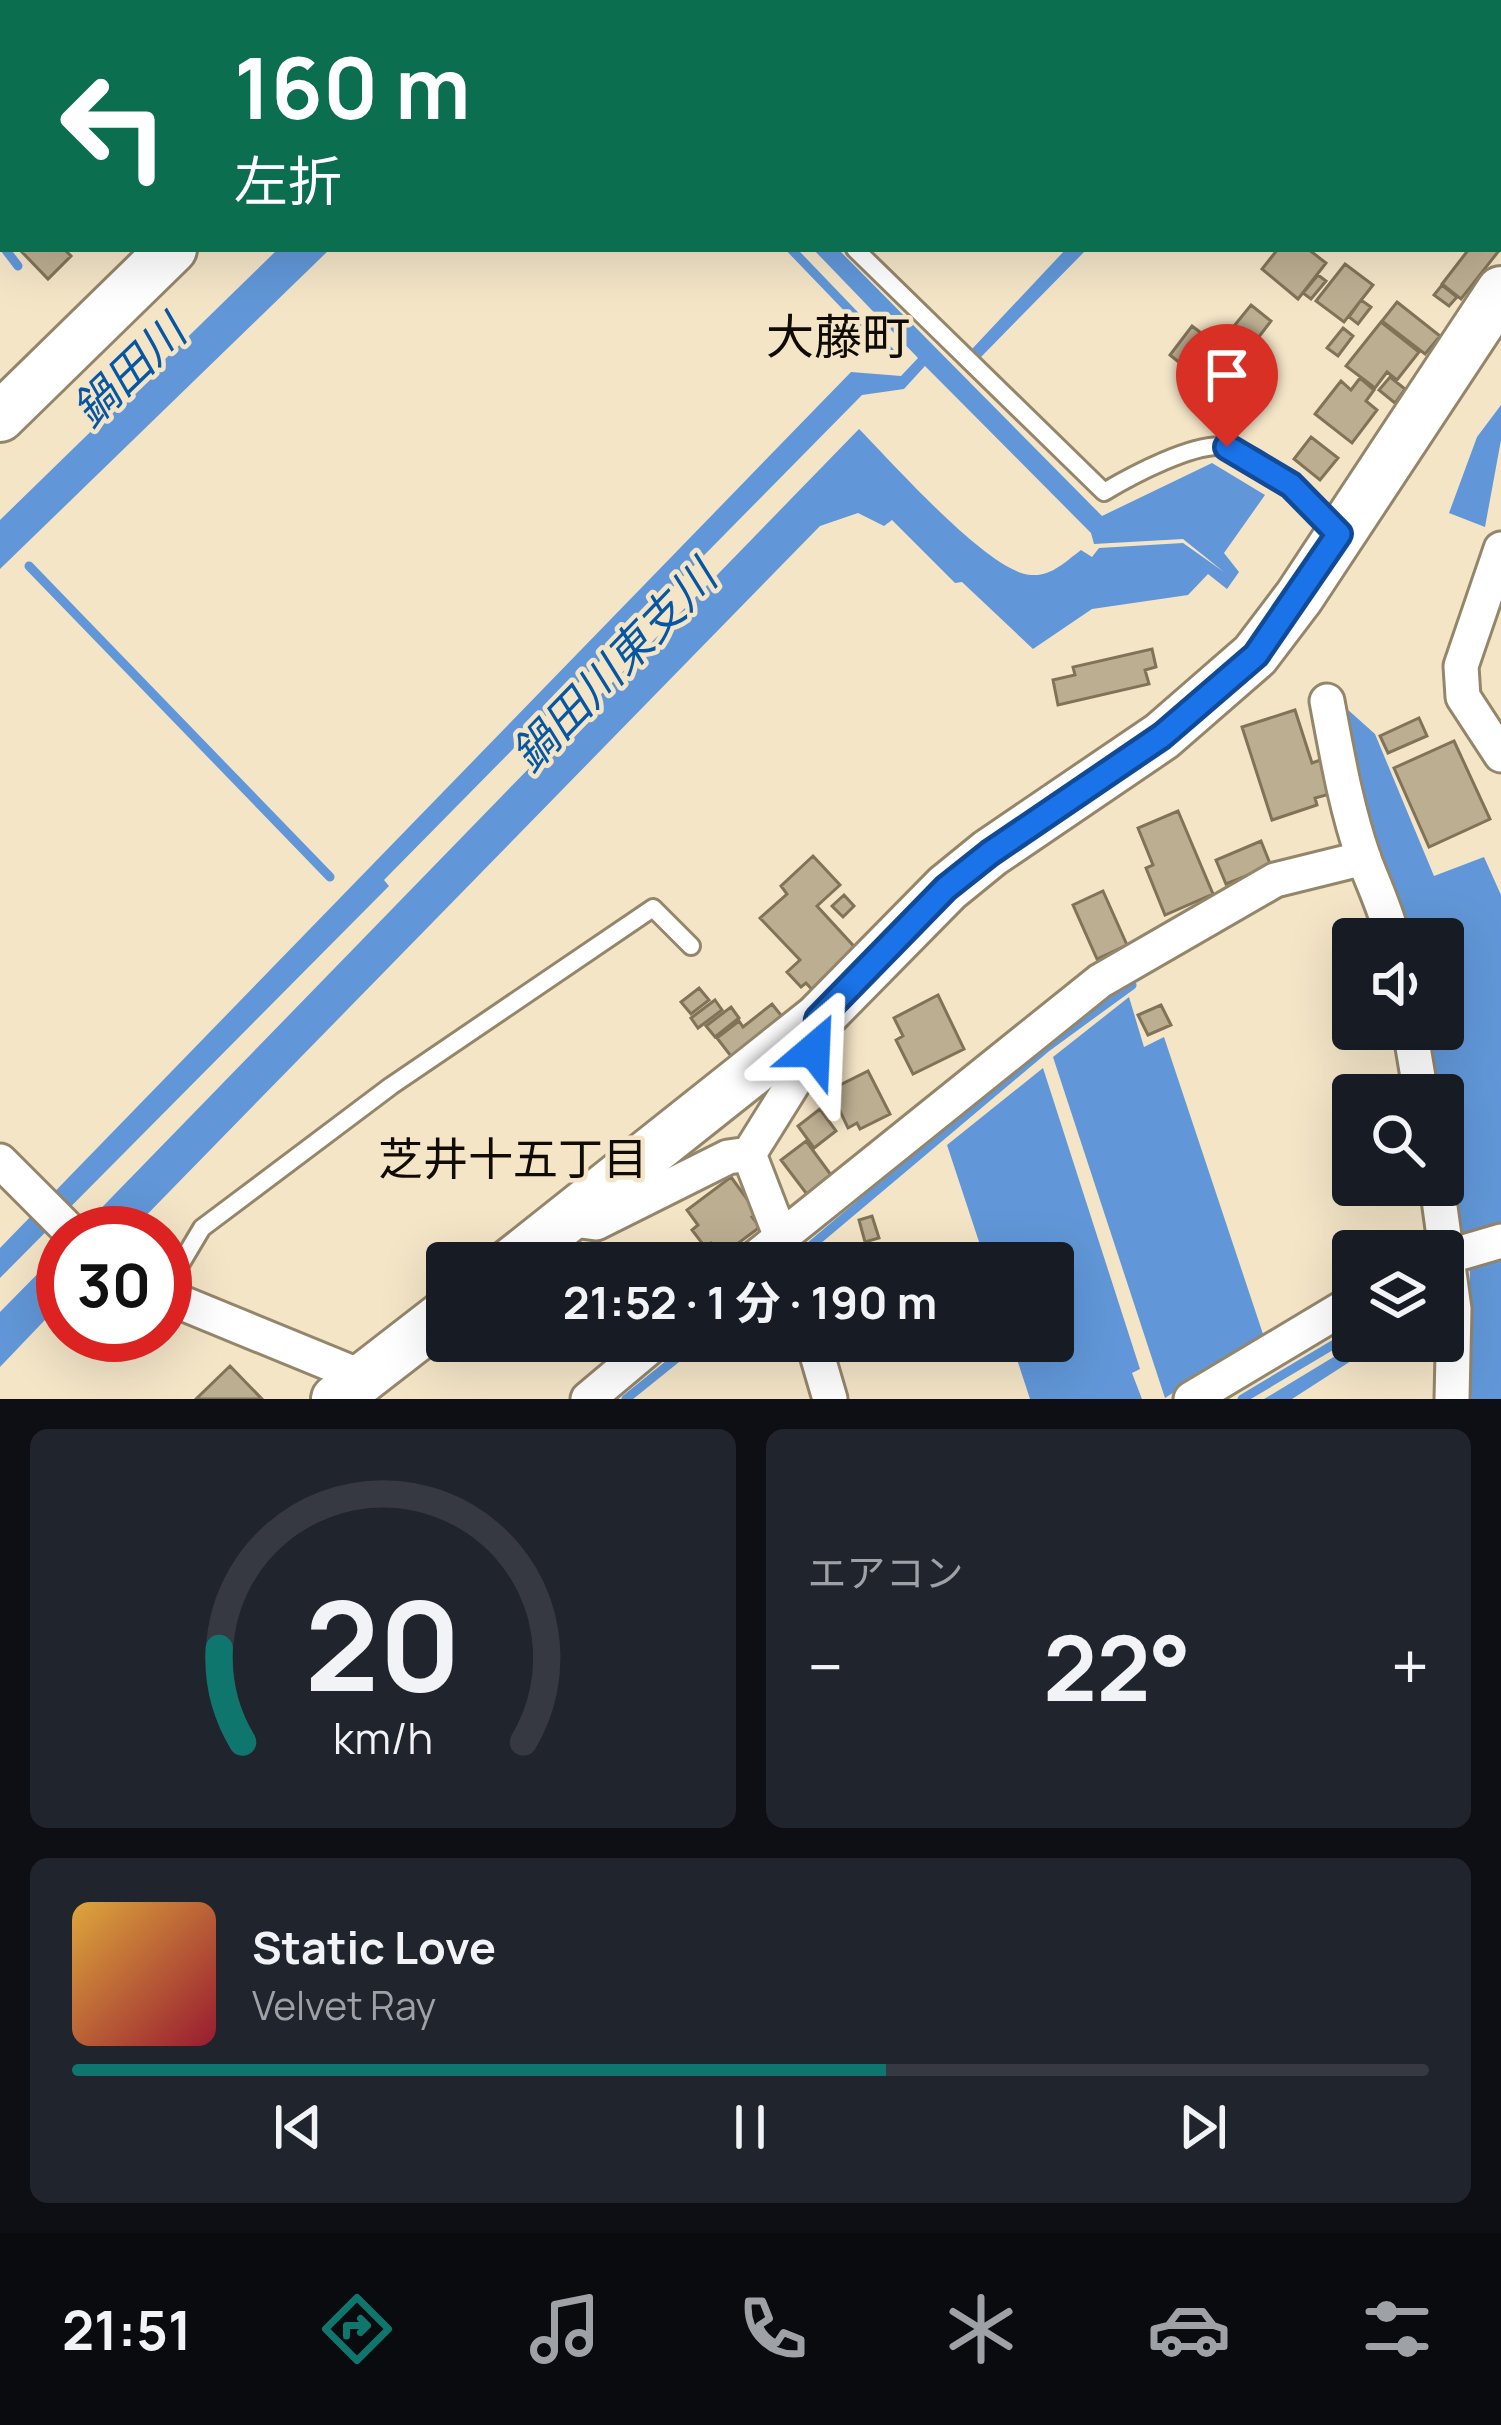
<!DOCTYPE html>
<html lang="ja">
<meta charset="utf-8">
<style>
:root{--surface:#171b24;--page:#20242c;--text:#f1f3f6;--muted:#9ea1a6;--line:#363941;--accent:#0f766e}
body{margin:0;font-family:Manrope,"Noto Sans JP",sans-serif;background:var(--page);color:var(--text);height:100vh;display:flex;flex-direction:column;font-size:45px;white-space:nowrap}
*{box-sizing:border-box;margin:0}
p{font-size:39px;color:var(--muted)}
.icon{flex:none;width:66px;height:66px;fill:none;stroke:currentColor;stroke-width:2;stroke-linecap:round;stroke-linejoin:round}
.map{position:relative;height:1399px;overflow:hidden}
.drawer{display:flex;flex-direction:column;gap:30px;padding:30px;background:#0d0f14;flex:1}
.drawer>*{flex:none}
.hud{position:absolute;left:0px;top:0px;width:1503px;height:252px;box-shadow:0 12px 48px #0002;background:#0b6e4f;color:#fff;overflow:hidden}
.controls{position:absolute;left:1332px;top:918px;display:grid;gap:24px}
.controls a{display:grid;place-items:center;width:132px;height:132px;border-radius:12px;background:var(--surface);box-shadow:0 12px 48px #0002;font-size:60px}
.speed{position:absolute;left:36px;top:1206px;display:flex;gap:24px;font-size:60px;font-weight:700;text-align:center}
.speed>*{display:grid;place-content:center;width:156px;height:156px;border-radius:50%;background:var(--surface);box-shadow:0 12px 48px #0002;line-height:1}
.speed .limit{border:18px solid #d22;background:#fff;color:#111}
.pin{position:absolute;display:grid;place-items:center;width:102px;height:102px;color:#fff;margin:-123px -51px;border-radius:50% 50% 50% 0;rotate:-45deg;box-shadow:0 0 12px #0007}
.pin .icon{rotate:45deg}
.me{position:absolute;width:132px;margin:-66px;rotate:26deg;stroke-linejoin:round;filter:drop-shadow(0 0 9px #0008)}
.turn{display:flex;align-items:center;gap:42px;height:252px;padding:0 36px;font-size:54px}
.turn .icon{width:156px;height:156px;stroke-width:2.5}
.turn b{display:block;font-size:84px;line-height:102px}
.big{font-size:90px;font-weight:700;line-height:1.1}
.drawer .tile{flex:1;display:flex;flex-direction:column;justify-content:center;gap:18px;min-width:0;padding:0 42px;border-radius:18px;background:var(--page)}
.drawer .dial{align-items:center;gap:0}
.dial svg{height:312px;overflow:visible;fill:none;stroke:var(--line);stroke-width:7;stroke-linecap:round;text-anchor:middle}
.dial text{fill:var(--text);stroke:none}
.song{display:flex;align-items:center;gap:36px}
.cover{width:144px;height:144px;border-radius:18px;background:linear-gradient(135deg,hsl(40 70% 55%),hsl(350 70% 35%))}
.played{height:12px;border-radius:6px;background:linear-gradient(90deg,var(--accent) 60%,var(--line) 60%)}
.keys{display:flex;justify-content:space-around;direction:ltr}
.heat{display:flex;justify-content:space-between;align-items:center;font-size:66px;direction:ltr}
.drawer .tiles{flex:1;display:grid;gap:30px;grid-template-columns:1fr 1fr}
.tile:last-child{grid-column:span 2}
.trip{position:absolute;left:426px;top:1242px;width:648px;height:120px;border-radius:12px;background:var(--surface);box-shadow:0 12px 48px #0002;font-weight:700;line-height:120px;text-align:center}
.dock{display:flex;height:192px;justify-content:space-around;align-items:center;background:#090b0e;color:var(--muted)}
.dock .icon{width:84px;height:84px}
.dock .active{color:var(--accent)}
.dock b{font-size:54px;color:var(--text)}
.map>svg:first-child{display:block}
.water{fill:#6197d8}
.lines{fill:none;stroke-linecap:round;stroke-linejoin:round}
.stream{stroke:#6197d8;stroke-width:9}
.building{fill:#bcae91;stroke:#807358;stroke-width:3}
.lane-casing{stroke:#94866b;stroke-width:22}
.street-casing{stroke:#94866b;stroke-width:39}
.secondary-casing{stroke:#94866b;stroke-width:54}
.lane{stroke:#fff;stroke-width:16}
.street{stroke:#fff;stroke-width:33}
.secondary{stroke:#fff;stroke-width:48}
.route-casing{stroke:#114b97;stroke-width:30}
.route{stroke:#1a73e8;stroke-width:21}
.labels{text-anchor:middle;stroke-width:9;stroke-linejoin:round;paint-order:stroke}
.water-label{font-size:45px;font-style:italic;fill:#0557a5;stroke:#f4e5c7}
.neighbourhood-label{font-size:45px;fill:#100b03;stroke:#f4e5c7}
.quarter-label{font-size:48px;fill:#100b03;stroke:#f4e5c7}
</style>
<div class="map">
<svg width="1501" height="1399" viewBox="0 0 1501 1399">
<rect width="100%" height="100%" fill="#f4e5c7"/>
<path class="water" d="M278,249H330L0,569V520Z
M813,249H838L1102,516L1212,463L1265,495L1224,553L1239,572L1227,589L1208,574L1188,595L1092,609L1033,649L962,582L955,583L892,520L884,526L858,513L820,526L129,1233H77L859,429C891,461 991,575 1032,575C1052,576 1065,562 1081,550L1092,557L1099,548L1183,543L1224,572L1183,539L1094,544L1091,533L925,366L904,389L862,395L384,880L389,886L0,1278V1248L851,372L901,376L918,358Z
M1066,249H1087L981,357L972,349Z
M1501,405V440L1485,527L1449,513L1477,437Z
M1337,700L1375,734L1434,876L1484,857L1501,895V1399H1465L1470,1272L1458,1244L1443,1157V1095H1432L1421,1029H1443V939H1404L1371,846Z
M1129,997L1144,1047L1164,1037L1263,1334L1165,1398L1053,1057Z
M1043,1068L1140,1369L1132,1373L1142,1399H1030L1011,1341H1053V1263H986L947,1145Z
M63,1248V1301L0,1367V1312Z
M1360,1341H1382L1292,1399H1264Z"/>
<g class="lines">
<path class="stream" d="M32,3L36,0
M0,34L3,31
M5,249L18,266
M791,249L891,353
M29,566L330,877
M807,1249L1047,1047L1132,985
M626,1399L698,1341
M1242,1399L1353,1333"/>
</g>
<path class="building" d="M66,0H180L183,3H69Z
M1501,245V248L1461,299L1442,284L1469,249H1500Z
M25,249H64L71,256L48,279L22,252Z
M1278,249H1308L1326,263L1298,299L1262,269Z
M1345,264L1373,285L1344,322L1316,301Z
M1318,275L1326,281L1311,299L1303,293Z
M1442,285L1457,297L1449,306L1434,295Z
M1361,300L1371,307L1358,324L1349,317Z
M1397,302L1440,336L1425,354L1382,321Z
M1251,305L1271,321L1255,342L1234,326Z
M1381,322L1419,352L1397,380L1387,372L1375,388L1346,366Z
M1192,326L1235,359L1212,389L1170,355Z
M1223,328L1245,345L1236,357L1214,340Z
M1343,328L1353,336L1338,356L1327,348Z
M1390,377L1405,389L1395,403L1379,390Z
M1360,378L1374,390L1366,401L1377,410L1352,443L1315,414L1341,381L1351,390Z
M1311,437L1338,458L1320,480L1294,459Z
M1152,649L1156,667L1145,670L1149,684L1058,705L1053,680L1075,675L1073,667Z
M1295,710L1312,763L1326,758L1337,792L1315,798L1317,805L1272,820L1242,727Z
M1419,718L1427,736L1388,753L1380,736Z
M1454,741L1490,819L1429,847L1394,768Z
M1178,811L1213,894L1165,915L1146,868L1153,865L1138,828Z
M1261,841L1271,866L1226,884L1216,860Z
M813,856L840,885L817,906L861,954L817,995L806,983L801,987L787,972L800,960L760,918L787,894L781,886Z
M1103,891L1127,945L1097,959L1073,905Z
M844,895L854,906L843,917L832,906Z
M699,988L709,1000L691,1014L681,1002Z
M938,995L964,1049L913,1074L896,1040L903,1036L894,1018Z
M715,1000L722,1010L698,1028L691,1018Z
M772,1004L788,1024L737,1064L717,1038L739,1021L743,1027Z
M1161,1005L1171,1025L1148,1035L1138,1015Z
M731,1007L739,1018L715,1037L706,1026Z
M868,1071L890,1114L860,1129L857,1123L848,1128L830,1090Z
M820,1109L836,1131L814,1148L798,1126Z
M806,1141L834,1179L809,1197L781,1160Z
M731,1177L758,1214L752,1217L760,1227L721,1256L711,1243L705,1247L692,1230L698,1225L687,1210Z
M872,1216L879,1238L865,1242L859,1220Z
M230,1366L262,1399H196Z"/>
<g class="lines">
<g class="lane-casing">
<path id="lane" d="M855,249L1104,492C1129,477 1197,440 1227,447C1267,455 1310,505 1338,533
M165,1290L202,1228L391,1086L653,908L691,946"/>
</g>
<g class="street-casing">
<path id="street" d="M506,3L509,0
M1501,549L1461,666L1463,697L1501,755
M1327,701C1337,754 1346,808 1364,859C1374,886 1386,910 1393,939
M1410,1029L1421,1095
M0,1161L72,1233
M1437,1185L1454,1309L1452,1399
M566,1219L596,1223L728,1157L749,1154
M1443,1258L1501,1241
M749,1263L1100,981L1275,880L1364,858
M791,1263L749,1154L814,1050L818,1019
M165,1296L365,1378
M813,1341L830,1399
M588,1399L657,1341
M1191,1399L1353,1302"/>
</g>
<g class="secondary-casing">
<path id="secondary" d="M425,3L429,0
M0,417L172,249
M511,1263L818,1019L947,888L990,853L1162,736L1255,655L1299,597L1501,291
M336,1399L447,1313"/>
</g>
<use href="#lane" class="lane"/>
<use href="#street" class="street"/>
<use href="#secondary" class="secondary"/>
</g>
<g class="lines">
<g class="route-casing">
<path id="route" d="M814,1050L818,1019L946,888L990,853L1162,736L1256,655L1339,534L1291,485L1227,447"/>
</g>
<use href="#route" class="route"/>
</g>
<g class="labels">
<g class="water-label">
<text transform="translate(129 371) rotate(-44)" y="16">鍋田川</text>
<text transform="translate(614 666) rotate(-46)" y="16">鍋田川東支川</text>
</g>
<g class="neighbourhood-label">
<text x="513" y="1175">芝井十五丁目</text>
</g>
<g class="quarter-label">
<text x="838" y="354">大藤町</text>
</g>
</g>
</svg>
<div class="controls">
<a><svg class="icon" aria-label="sound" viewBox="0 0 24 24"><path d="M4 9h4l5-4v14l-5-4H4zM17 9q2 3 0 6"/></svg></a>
<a><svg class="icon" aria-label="search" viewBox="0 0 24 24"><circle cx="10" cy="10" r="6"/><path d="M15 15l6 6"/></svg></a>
<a><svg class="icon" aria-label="layers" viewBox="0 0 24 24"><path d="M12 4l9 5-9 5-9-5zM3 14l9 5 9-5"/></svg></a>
</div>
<div class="speed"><div class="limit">30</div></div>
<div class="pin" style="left:1227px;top:447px;background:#d93025"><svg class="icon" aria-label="arrive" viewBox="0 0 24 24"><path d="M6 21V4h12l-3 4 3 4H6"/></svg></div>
<svg class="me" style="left:814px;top:1050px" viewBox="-20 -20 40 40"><path d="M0-17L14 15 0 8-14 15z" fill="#1a73e8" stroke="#fff" stroke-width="4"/></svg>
<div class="trip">21:52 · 1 分 · 190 m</div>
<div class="hud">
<div class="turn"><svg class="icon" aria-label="left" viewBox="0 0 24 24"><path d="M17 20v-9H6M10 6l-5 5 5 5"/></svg><div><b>160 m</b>左折</div></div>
</div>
</div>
<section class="drawer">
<div class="tiles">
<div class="tile dial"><svg viewBox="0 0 100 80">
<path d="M14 69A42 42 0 1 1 86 69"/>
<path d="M14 69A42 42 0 0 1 8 45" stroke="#0f766e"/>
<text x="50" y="56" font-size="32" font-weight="700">20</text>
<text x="50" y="72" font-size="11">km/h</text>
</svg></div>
<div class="tile"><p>エアコン</p>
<div class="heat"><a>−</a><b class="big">22°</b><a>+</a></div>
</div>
<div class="tile">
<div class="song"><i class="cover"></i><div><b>Static Love</b><p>Velvet Ray</p></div></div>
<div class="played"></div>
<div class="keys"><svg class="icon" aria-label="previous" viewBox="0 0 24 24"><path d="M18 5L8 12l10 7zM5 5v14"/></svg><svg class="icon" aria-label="pause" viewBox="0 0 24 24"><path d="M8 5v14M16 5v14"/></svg><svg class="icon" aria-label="next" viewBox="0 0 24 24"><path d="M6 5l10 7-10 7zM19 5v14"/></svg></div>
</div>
</div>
</section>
<nav class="dock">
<b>21:51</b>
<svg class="icon active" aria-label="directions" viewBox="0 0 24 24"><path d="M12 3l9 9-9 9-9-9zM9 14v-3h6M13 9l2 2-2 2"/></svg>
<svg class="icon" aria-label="music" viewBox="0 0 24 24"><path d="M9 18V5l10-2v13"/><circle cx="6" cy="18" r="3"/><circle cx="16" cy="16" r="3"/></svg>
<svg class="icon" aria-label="phone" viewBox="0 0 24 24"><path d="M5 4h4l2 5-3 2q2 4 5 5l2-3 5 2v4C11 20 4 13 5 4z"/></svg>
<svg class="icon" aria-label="climate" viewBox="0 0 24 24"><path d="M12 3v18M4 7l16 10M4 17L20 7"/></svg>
<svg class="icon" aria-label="car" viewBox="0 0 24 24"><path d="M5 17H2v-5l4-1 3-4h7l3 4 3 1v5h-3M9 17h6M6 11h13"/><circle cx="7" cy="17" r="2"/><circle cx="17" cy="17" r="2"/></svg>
<svg class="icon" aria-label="filters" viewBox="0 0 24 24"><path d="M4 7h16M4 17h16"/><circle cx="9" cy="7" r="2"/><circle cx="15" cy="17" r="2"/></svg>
</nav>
